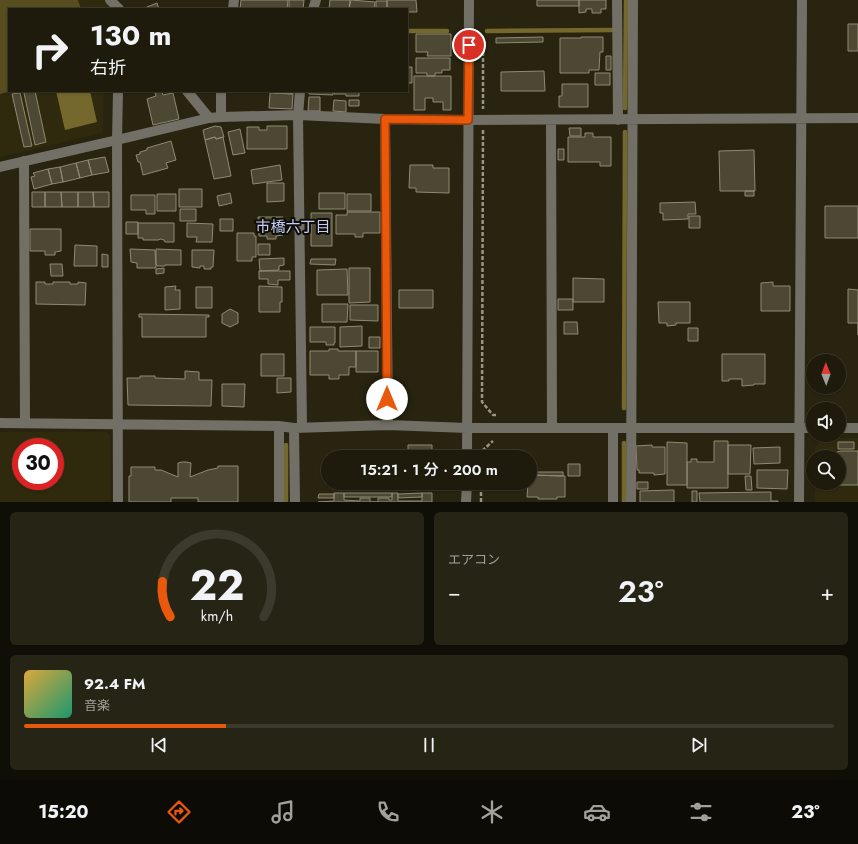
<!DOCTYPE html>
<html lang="ja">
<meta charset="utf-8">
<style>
:root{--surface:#1e1b0c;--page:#262415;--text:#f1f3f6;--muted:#a1a19d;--line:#3c392d;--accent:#ea580c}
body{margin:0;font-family:Jost,"Noto Sans JP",sans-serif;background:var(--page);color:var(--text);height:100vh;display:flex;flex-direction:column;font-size:15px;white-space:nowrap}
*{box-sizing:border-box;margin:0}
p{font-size:13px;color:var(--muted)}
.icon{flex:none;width:22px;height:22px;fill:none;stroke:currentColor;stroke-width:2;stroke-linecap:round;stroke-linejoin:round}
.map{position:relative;height:502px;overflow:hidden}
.panel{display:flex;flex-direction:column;gap:10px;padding:10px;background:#100f07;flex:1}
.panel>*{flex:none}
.hud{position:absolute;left:8px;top:8px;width:400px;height:84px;border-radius:0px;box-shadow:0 1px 3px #0004,0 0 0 1px var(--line);background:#1e1b0c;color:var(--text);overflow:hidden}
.needle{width:26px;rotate:359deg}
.fabs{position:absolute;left:806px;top:354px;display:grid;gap:8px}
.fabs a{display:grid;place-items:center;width:40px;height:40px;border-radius:50%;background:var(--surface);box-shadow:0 1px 3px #0004,0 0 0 1px var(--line);font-size:20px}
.speed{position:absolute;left:12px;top:438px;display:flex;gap:8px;font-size:20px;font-weight:700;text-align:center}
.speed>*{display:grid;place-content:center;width:52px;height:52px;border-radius:50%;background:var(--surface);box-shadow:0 1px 3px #0004,0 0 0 1px var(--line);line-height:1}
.speed .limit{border:6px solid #d22;background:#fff;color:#111}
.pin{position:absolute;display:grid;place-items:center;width:34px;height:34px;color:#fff;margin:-17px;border:2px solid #fff;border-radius:50%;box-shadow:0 1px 4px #0007}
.me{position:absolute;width:44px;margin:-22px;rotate:0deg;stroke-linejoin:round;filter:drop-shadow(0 0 3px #0008)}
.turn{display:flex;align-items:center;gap:14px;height:84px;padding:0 16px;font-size:18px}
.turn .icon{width:52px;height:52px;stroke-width:2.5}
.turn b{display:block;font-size:28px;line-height:34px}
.big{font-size:30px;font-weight:600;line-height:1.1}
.panel .widget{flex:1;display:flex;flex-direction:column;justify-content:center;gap:6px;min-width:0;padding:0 14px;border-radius:6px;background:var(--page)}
.panel .dial{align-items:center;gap:0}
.dial svg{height:104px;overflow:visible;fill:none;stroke:var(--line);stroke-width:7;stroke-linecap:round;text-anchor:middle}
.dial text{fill:var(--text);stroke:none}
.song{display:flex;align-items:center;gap:12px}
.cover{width:48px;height:48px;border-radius:6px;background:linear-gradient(135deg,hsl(40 70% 55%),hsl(160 70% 35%))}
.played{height:4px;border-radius:2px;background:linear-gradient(90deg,var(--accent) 25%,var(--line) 25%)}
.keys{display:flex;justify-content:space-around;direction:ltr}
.heat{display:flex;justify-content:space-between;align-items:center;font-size:22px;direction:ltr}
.panel .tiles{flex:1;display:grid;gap:10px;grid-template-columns:1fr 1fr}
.widget:last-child{grid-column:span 2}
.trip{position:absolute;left:321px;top:450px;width:216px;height:40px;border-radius:20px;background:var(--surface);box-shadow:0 1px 3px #0004,0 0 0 1px var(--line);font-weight:600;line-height:40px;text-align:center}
.menu{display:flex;height:64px;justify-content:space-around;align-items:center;background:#0c0b05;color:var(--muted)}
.menu .icon{width:28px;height:28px}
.menu .current{color:var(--accent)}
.menu b{font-size:18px;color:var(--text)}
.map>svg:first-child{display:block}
.built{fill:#2f290d;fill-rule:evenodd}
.green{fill:#574d1f}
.water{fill:#75682c}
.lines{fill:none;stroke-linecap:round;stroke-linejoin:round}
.stream{stroke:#75682c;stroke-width:4.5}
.building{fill:#4d4833;stroke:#8f8a73}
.path{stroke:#999585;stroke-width:2.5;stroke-dasharray:4 2;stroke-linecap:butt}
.minor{stroke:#726f66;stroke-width:10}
.route-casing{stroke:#983908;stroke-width:10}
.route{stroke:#ea580c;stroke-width:7}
.labels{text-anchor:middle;stroke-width:4;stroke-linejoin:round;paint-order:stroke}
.neighbourhood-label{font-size:15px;fill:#c4ccf7;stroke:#0f0d05}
</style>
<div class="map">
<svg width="858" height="502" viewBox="0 0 858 502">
<rect width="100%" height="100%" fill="#282410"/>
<path class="built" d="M0,0H104L107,3V9H9V91H104L103,133L0,157Z
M0,432H107L110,435V502H0ZM21,447H55V481H21Z
M823,438H858V502H815V483H839V457H815V448Z"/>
<path class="green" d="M0,0H78L81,9H9V91H11L0,94Z"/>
<path class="water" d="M56,91H90L97,122L65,130Z"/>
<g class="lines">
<path class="stream" d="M407,31H447
M487,31L612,30
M625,108L626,0
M624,408L625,132
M286,445V502
M624,502V443"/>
</g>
<path class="building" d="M241,0H288L287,9H240Z
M289,0H304L303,9H289Z
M330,0H350L349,9H329Z
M351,0L375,2L374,9H349Z
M387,0H416L417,12H408V11H407V9H387Z
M537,0H579V6H537Z
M579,0H606V9H601V13H592V9H586V12L579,13Z
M376,1H387V9H376Z
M157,3L159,9H142Z
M848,24H858V51H848Z
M416,34H451V56H427L428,52H416Z
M543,37V42L496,43V38Z
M581,37H603V52H600L599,70H589V73H560V38H581Z
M606,56H611V70H606Z
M416,58H450V70H442V73H435V76H427V73H416Z
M407,67H412V83H407Z
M544,71L545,91H501V72Z
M595,73H610V85H595Z
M414,76H451V110H443V102H433V98H425V110H414Z
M562,84H588V107H559V96H562Z
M31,91H35L46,142L35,145L24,93Z
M274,91H293V94L274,93Z
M309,91H333V95L309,94Z
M335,91H359V96H346V94H334Z
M162,92L163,95L173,93L179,119L153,125L147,99L156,96L155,93Z
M20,93L32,146L24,147L12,94Z
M270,93L293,94L292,109L269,108Z
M309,97H320V111H308Z
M334,100L346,101V112L333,111Z
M349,100H359V106H349Z
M215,126L221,127L224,137L216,139L215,137L205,140L203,130Z
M267,126H287V149H247V127H259V130H267Z
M569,128H581V136H570Z
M240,129L245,153L233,155L228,132Z
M585,133H593V137H611V166H600V162H568V137H585Z
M215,137L216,139L223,137L231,176L214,179L205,140Z
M171,141L176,160L166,163L168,168L143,175L140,162H138L136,155L140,154V152L147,150V148Z
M558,149H564V160H558Z
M754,150L755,191H720L719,151Z
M105,157L109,172L92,175L88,160Z
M88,160L92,175L80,178L76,163Z
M76,163L80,178L63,182L60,167Z
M280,165L282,180L253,184L251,170Z
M410,165H433V168H449V193L416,192V188H409Z
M60,167L63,182L52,184L48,169Z
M48,169L52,184L34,189L31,177L35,176L33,173Z
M267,183H284V201L267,202Z
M179,189H202V207H179Z
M745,191H754V196H745Z
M32,192H45V207H32Z
M45,192H61L62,207H45Z
M61,192H78V207H62Z
M78,192H93L94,207H78Z
M93,192H109V207H94Z
M230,193L232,203L219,206L217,196Z
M319,193H345V209H319Z
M157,194H176V211H157Z
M347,194H371V211H347Z
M131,195H155V214H146V210H131Z
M695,202L696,214H688V219L663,220V213H660V203Z
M825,206H858V238H825Z
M180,209H196V221H180Z
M347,212H380V233H363V237H355V234H336V215H347Z
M311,213H332V246H311Z
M689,216H700V228H689Z
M258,217H283V235L276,236V239H267V236H259Z
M220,219H233V231H220Z
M126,222H138V234H126Z
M138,223H174V242H165L164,240L161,239L158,240H143V238H138Z
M187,223L213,224L212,242H196L197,237H187Z
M30,229H61V251L55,252V255H45V251H30Z
M237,233H254V236H256V257H252V261H237Z
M258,244H270V255H258Z
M75,245L97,246V266H74Z
M130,249L155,250L156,268H137V263L131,262Z
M156,249L181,250V265H165V266H157V265L156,264Z
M192,250H214L213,267H211V269H204V266H200V268L192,267Z
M102,254L108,255V267H102Z
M284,258V265L279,266V270L260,271L259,259Z
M311,259H336L335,265L310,264Z
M50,264H62L63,276H51Z
M164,268V273L156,274V269Z
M349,268H370V302L349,303Z
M347,269L348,295H317V270Z
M259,271H290V280H278V285L268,284V279H259Z
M573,278L604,279V302H573Z
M36,282H45V284H53V282H70V284H78V282L86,283L85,305L36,304Z
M773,282V286H790V311H761V283Z
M176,286L175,290H180V309L165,310V287Z
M259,286L282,287V302H280V312H259Z
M196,287H212V308H196Z
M848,289L858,290V335V323H848Z
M399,290H433V308H399Z
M558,299H573V310H558Z
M658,302H690V323H676V325L667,326V323H659Z
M322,304H348L347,322H322Z
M350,305H378V321L350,320Z
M230,309L238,313V323L230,327L222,323V314Z
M139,314L209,315V317H206V337H142V317H139Z
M564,322H577L578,334H564Z
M362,326V346L340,347V327Z
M310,327H335V343H334V345H326V342H310Z
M688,328H698V341H688Z
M369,337H380V348H369Z
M329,349H338V351H356V367H349V375H339V379H329V375H310V351H329Z
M356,351H378V372H356Z
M261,354H284V376H261Z
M722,354H765V384H754V385L742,386V379H729V381H722Z
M185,371L199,372V380H212L211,406L128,405L127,378H140V376H155V378L185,379Z
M277,378H291V392L277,393Z
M222,384H245L244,407L222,406Z
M714,441H728V488H687V462H691V459H697V462H714Z
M667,442L687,443V485H667Z
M838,442H854V449H838Z
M408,445H432V457H408Z
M652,445V447H665V474L654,475V473H639V470H637L636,446Z
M728,445H751L750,474H728Z
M780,447V463L754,464L753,448Z
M841,451H858V485H831V483H839V457H833V455L837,452Z
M182,462H186L191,463L190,477L208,470L218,468V466H238V502H198V498H171V502H129V476H131V467H155V470H161L178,477V463Z
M568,464H580V476H568Z
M757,470H788L787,489L757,488Z
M530,472H563V476L530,475Z
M530,475L565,476V497H557V499H538V497H527L528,483H530Z
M745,476H751L752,490H746Z
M637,482H648V489H637Z
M674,490V502H640V491Z
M692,491H697V502H692Z
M771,492V501H778V502H700L699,493Z
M334,493H344V500L360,501V498H370V502H378V498H389V500H392V493H398V501H422V493H432V502H318L334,501Z
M344,493H392V497H344Z
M422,493V497L398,498V494Z
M319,494H334V498H318Z"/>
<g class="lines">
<path class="path" d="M483,40V109
M483,130L482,402L493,415H496
M482,457L483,450L493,441
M481,502V483"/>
<path class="minor" d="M110,0L119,9
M617,0L618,120
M233,9L234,0
M313,9L316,0
M118,91L117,140L118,502
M187,91L209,118
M221,91V117
M300,91L298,115L302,427
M385,119L388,425
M551,120L552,428
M24,161L25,423
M0,167L117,140L209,118L221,117L298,115L385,119L468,120L858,118
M0,423L279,426L294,428L388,425L467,428H813
M279,426V502
M294,428L295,502
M613,428V502
M839,428H858
M467,457L469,0
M466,502L467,483
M631,502L633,0
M799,502L802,0"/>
</g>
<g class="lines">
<g class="route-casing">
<path id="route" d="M387,399L385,119L468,120L469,45"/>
</g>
<use href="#route" class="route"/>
</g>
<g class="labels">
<g class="neighbourhood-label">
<text x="293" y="232">市橋六丁目</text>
</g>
</g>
</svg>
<div class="fabs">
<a><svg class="needle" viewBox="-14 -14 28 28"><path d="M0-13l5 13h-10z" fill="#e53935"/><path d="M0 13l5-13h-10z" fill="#a1a19d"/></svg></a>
<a><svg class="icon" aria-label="sound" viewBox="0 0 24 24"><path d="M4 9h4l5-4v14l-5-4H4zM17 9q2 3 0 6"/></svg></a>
<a><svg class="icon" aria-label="search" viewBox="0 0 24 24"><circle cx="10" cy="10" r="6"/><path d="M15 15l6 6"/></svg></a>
</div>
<div class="speed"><div class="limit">30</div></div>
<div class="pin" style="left:469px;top:45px;background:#d93025"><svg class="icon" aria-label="arrive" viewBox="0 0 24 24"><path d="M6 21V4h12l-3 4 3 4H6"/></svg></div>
<svg class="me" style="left:387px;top:399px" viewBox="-20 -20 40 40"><circle r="19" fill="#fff"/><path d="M0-13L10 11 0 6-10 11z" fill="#ea580c"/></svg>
<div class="trip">15:21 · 1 分 · 200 m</div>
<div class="hud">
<div class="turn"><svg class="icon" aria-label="right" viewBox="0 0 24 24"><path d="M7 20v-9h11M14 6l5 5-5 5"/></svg><div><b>130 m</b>右折</div></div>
</div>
</div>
<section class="panel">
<div class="tiles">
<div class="widget dial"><svg viewBox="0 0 100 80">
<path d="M14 69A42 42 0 1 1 86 69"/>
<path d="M14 69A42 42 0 0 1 8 42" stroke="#ea580c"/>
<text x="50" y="56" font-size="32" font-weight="700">22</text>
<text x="50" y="72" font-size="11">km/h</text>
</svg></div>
<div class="widget"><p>エアコン</p>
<div class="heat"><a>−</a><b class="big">23°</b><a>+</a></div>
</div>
<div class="widget">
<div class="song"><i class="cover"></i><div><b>92.4 FM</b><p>音楽</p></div></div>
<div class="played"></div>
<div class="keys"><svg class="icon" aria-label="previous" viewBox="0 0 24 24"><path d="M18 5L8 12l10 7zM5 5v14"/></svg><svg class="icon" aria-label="pause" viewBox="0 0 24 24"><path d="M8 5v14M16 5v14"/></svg><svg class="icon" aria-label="next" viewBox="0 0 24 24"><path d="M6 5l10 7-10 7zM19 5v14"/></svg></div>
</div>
</div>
</section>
<nav class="menu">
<b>15:20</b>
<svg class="icon current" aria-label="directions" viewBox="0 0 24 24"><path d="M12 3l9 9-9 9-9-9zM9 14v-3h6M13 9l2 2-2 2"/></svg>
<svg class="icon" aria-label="music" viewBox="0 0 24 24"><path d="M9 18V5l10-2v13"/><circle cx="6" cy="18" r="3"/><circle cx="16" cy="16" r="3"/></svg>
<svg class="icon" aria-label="phone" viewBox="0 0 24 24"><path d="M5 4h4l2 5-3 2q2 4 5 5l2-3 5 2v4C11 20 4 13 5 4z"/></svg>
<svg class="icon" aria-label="climate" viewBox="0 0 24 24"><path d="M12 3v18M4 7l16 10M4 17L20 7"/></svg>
<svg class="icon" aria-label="car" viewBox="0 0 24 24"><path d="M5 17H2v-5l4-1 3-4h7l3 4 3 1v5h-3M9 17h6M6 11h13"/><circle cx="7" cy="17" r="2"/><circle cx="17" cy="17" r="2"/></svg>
<svg class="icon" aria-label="filters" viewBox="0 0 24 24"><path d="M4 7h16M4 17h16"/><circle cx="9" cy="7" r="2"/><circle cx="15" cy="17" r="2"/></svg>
<b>23°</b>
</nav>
